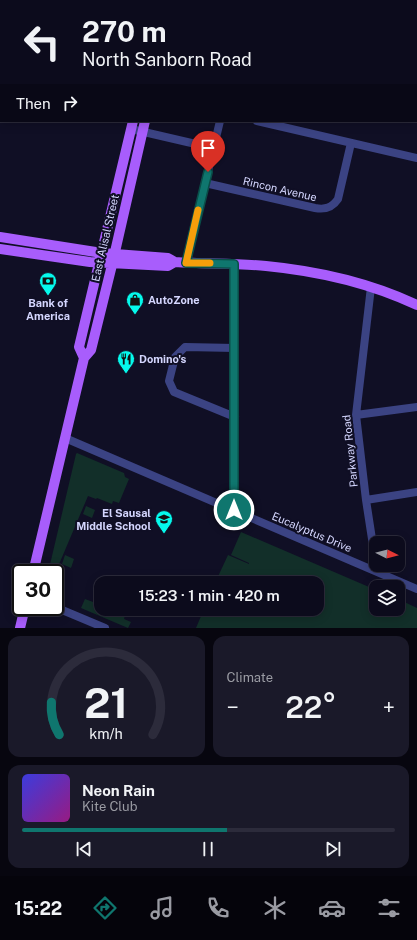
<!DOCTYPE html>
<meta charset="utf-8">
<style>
:root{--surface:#0c0b1c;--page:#1a1929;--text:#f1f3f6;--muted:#9a9ba3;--line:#2c2b3b;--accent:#0f766e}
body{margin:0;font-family:"Public Sans",sans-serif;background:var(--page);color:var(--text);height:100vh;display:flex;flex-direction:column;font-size:15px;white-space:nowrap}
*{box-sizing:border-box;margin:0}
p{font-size:13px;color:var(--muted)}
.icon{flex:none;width:22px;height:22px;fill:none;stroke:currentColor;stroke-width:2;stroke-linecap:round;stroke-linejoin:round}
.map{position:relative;height:628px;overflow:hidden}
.details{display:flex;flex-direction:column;gap:8px;padding:8px;background:#07060f;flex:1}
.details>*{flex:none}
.top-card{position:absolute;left:0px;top:0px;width:417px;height:122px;box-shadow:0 2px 10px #0003,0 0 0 1px var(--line);background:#0c0b1c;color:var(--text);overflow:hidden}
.needle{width:26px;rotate:96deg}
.buttons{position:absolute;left:369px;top:536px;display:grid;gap:8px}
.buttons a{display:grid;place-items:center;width:36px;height:36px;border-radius:8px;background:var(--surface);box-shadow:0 2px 10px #0003,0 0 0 1px var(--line);font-size:20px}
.speed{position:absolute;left:12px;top:564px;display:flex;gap:8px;font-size:20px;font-weight:700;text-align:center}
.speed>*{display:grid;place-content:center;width:52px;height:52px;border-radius:50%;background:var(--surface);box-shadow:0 2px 10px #0003,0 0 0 1px var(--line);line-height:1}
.speed .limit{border:2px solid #111;border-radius:6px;background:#fff;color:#111}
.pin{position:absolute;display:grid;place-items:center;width:34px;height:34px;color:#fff;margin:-41px -17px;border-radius:50% 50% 50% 0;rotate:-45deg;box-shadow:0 0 4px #0007}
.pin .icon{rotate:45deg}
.me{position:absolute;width:44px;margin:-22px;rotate:0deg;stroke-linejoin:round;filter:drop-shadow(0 0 3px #0008)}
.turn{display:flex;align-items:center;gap:14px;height:84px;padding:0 16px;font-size:18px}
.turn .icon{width:52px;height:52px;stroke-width:2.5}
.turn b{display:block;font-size:28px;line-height:34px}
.then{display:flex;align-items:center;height:38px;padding:0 16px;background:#0003;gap:8px;font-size:15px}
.big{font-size:30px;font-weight:600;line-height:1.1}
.details .widget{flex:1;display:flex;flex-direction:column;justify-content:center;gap:6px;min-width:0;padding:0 14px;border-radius:12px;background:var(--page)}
.details .dial{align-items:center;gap:0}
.dial svg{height:104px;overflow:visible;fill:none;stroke:var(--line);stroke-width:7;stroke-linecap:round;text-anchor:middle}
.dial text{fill:var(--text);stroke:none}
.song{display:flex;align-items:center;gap:12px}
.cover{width:48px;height:48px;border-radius:6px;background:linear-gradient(135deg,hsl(240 70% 55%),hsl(310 70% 35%))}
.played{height:4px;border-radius:2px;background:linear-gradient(90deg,var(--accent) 55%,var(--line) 55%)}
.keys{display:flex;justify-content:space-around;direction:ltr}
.heat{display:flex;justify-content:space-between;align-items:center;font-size:22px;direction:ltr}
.details .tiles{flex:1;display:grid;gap:8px;grid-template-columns:1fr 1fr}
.widget:last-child{grid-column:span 2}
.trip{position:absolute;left:94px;top:576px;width:230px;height:40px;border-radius:12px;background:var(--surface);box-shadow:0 2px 10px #0003,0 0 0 1px var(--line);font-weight:600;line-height:40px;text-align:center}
.tabs{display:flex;height:64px;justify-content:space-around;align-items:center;background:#05040b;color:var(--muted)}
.tabs .icon{width:28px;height:28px}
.tabs .current{color:var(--accent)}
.tabs b{font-size:18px;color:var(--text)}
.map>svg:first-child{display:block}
.green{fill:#122f29}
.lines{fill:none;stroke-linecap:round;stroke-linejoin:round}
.minor{stroke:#3b4383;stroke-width:8}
.major{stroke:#a85dfc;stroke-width:10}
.route-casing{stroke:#0a4d48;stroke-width:10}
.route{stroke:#0f766e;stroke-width:7}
.slow{stroke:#f59e0b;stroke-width:7}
.labels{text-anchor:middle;stroke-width:4;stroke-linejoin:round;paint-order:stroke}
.street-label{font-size:11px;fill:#d4d6fe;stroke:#100f25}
.poi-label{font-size:11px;font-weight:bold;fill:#d4d6fe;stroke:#100f25;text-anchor:start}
</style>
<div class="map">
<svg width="417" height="628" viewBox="0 0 417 628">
<rect width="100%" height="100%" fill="#100f25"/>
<path class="green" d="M77,453L124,473L125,477L129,479L119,503L113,501L112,504L97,498L96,499L88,496L57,569L55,573H48L76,454Z
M86,506L95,510L92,518L83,514Z
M241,532L376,590V609H398V599L417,608V628H196L204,609H317V583H215L228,555L249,564V563L231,555Z
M65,555L74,559L71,568L62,564Z
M85,599L101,605V609H110L125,615L124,619L131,622L128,628L81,608Z"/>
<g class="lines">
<path class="minor" d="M61,0L64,1
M13,1V0
M99,1V0
M291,1V0
M394,1V0
M0,55L1,51
M416,84H417
M257,121L417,158
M131,129L213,148
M205,183L315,208C325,210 332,208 338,199L351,143
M186,263L220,121
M371,287L356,415L366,500L376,565
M235,348L185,347L175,357L169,381L174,392L235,417
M356,415L417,407
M65,438L417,589
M366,500L417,492
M234,510L235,264
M55,607L105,628"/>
<path class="major" d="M167,1V0
M0,237L102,253L168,258L175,262C205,264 236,263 266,266C318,271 370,283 417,305
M0,249L90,262L168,266L175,262
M84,358L79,347L133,121
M33,573L84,358L91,350L112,265L145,121
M20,628L25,607"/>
</g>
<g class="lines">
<g class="route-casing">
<path id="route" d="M208,172L186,263L234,264V510"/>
</g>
<use href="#route" class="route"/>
<path class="slow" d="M198,210L186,263H210"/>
</g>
<defs>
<g id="bank-pin" transform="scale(0.9)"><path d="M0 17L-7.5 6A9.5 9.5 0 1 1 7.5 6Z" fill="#05f9ec" stroke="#100f25"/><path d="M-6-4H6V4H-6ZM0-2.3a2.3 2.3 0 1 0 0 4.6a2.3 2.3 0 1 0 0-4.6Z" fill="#111"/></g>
<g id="shop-pin" transform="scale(0.9)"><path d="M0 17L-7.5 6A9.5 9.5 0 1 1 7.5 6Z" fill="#05f9ec" stroke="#100f25"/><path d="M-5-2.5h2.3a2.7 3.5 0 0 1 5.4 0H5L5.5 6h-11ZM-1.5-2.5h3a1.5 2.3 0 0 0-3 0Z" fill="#111"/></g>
<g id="restaurant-pin" transform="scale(0.9)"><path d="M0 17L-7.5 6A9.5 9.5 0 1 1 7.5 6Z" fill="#05f9ec" stroke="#100f25"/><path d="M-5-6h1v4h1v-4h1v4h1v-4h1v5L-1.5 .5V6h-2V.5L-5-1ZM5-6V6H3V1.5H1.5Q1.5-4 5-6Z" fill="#111"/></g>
<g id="school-pin" transform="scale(0.9)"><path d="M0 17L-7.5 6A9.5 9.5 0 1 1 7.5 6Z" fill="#05f9ec" stroke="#100f25"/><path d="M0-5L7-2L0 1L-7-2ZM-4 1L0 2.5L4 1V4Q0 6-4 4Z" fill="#111"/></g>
</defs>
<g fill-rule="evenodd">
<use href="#bank-pin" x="48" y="281"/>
<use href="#shop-pin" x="135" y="300"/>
<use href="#restaurant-pin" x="126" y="359"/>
<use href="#school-pin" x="164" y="519"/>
</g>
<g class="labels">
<g class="street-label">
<text transform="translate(280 189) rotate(13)" y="4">Rincon Avenue</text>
<text transform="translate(105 238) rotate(-77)" y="4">East Alisal Street</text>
<text transform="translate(350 451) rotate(-96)" y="4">Parkway Road</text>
<text transform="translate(312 532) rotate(23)" y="4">Eucalyptus Drive</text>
</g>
<g class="poi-label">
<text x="148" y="304">AutoZone</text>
<text x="48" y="307" text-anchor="middle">Bank of<tspan x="48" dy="13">America</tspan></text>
<text x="139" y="363">Domino's</text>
<text x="151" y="517" text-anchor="end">El Sausal<tspan x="151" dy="13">Middle School</tspan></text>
</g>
</g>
</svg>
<div class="buttons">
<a><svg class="needle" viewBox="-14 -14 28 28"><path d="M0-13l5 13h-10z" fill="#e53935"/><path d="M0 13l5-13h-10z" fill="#9a9ba3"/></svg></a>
<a><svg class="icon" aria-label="layers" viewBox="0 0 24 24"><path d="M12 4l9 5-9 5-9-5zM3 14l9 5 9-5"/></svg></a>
</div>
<div class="speed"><div class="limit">30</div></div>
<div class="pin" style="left:208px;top:172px;background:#d93025"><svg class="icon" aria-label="arrive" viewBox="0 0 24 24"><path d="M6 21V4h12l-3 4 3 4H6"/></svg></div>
<svg class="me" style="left:234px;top:510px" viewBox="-20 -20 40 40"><circle r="17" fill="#0f766e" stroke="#fff" stroke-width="3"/><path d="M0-11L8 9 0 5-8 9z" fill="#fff"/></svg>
<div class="trip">15:23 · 1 min · 420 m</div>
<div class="top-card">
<div class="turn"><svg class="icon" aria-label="left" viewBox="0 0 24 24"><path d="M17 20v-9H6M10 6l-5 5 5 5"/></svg><div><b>270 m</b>North Sanborn Road</div></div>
<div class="then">Then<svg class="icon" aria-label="right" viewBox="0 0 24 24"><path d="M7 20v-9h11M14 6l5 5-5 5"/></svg></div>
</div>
</div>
<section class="details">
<div class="tiles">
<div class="widget dial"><svg viewBox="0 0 100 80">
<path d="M14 69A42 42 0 1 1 86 69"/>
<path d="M14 69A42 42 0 0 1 8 44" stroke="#0f766e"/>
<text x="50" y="56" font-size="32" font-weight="700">21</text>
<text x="50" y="72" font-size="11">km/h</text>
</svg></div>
<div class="widget"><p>Climate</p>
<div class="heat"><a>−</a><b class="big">22°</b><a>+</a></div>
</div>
<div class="widget">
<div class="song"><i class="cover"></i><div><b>Neon Rain</b><p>Kite Club</p></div></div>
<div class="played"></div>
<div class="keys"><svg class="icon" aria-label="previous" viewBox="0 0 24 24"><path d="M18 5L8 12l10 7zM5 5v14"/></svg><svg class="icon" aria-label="pause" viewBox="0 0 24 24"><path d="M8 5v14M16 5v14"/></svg><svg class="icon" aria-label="next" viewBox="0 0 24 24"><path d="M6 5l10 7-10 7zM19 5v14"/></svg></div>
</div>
</div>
</section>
<nav class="tabs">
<b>15:22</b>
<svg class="icon current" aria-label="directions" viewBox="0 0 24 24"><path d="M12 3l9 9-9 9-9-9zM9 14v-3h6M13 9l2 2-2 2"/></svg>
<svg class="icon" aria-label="music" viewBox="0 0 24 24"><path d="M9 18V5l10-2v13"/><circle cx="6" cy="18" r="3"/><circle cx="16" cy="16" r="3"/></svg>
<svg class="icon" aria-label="phone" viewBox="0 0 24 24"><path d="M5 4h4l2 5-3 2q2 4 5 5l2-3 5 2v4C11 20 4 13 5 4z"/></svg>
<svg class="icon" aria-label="climate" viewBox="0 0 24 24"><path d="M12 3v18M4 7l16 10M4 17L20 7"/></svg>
<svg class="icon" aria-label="car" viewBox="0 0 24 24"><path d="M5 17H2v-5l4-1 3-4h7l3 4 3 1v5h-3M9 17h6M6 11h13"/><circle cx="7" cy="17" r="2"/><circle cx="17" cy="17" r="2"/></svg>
<svg class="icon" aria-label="filters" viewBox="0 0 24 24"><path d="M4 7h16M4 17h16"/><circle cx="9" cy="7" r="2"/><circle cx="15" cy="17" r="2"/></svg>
</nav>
